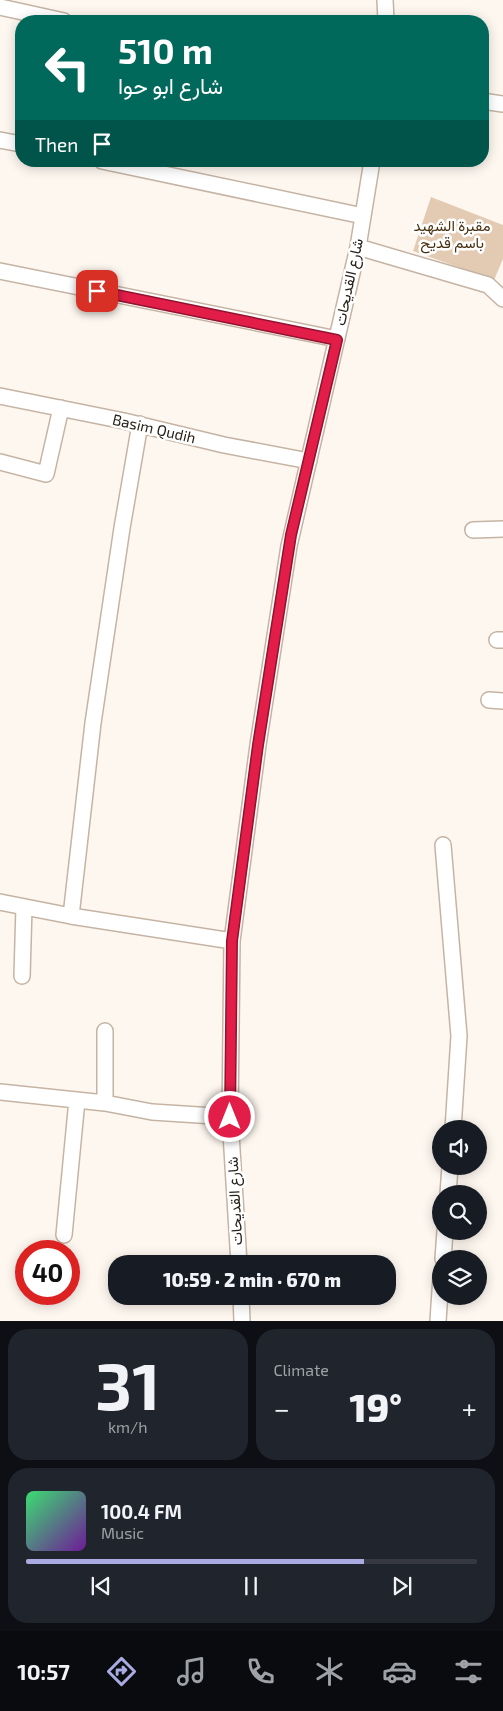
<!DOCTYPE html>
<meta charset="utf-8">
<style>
:root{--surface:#171b24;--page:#20242c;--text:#f1f3f6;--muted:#9ea1a6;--line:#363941;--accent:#aaabe2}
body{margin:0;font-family:"Exo 2",Vazirmatn,sans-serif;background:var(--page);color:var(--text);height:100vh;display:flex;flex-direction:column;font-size:19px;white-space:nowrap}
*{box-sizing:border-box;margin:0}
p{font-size:16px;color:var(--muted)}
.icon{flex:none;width:28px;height:28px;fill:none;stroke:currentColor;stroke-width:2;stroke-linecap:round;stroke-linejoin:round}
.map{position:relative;height:1321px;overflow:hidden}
.drawer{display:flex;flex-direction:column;gap:8px;padding:8px;background:#0d0f14;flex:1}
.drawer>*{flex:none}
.top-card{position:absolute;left:15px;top:15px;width:474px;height:152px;border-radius:20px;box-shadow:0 2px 12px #0003;background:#00695c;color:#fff;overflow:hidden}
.controls{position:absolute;left:432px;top:1120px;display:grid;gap:10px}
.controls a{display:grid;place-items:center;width:55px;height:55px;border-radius:50%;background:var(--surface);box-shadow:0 2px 12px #0003;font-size:25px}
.speed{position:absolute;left:15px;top:1240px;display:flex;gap:10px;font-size:25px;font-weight:700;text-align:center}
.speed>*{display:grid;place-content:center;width:65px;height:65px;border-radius:50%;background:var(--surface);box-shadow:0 2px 12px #0003;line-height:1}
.speed .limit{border:8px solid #d22;background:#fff;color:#111}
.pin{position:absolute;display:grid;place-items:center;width:42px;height:42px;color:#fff;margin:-21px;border-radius:10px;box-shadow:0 2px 8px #0006}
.me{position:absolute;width:55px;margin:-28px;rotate:0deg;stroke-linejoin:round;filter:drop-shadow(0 0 4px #0008)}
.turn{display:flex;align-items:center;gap:18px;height:105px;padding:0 20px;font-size:22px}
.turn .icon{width:65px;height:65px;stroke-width:2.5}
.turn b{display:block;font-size:35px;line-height:42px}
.then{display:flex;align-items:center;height:48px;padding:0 20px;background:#0003;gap:10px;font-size:19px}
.big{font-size:38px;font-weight:800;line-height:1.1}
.drawer .card{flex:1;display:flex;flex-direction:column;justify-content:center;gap:8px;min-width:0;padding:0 18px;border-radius:20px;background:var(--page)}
.drawer .dial{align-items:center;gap:0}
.dial b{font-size:65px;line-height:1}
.song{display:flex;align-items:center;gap:15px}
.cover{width:60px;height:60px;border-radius:8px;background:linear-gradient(135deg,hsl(140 70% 55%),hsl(280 70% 35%))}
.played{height:5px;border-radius:2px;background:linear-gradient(90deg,var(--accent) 75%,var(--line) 75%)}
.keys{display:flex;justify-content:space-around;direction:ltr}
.heat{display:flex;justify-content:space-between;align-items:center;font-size:28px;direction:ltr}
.drawer .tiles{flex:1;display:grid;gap:8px;grid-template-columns:1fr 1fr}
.card:last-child{grid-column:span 2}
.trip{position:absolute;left:108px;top:1255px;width:288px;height:50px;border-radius:20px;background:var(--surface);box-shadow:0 2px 12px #0003;font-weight:800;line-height:50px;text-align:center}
.menu{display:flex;height:80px;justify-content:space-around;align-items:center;background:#090b0e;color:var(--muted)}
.menu .icon{width:35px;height:35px}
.menu .active{color:var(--accent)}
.menu b{font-size:22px;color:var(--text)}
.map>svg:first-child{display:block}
.green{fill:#e3cbb3}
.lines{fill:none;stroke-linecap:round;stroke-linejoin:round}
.minor-casing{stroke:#c5b4a3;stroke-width:18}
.minor{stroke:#fff;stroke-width:15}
.route-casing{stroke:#92132f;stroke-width:12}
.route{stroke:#e11d48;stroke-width:9}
.labels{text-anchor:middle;stroke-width:5;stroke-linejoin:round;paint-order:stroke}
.park-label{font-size:15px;fill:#493011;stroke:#fff}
.street-label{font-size:15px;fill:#28211a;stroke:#fff}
</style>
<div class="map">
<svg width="503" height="1321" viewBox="0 0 503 1321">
<rect width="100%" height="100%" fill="#fef7f0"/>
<path class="green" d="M431,197L503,225V259L494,280L413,251Z"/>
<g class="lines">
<g class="minor-casing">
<path id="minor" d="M385,0L386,21
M0,7L64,21
M482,101L503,104
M0,140L21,144
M102,161L363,216
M358,247L488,285L503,299
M0,271L337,339
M0,396L124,421L224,445L309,461
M0,462L46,474L61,408
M473,530L503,529
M497,640H503
M489,700L503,701
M443,845L459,1036L453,1129
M0,902L71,916L232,941
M71,916L93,723L122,528L140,424
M22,976L24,907
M0,1092L105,1103L152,1112L230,1117
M105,1103V1031
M448,1194L450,1166
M64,1235L77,1100
M443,1259L445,1231
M239,1264L230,1117L232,941L258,745L289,546L358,247L372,161
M241,1296L242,1321
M438,1321L441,1276"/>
</g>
<use href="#minor" class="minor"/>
</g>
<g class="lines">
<g class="route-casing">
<path id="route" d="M97,291L337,340L291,535L258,745L232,941L230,1117"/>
</g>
<use href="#route" class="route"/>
</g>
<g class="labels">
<g class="park-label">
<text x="452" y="231">مقبرة الشهيد<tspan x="452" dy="17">باسم قديح</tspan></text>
</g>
<g class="street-label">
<text transform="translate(349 282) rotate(-78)" y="5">شارع القديحات</text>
<text transform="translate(154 429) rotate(13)" y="5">Basim Qudih</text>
<text transform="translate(235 1201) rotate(-93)" y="5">شارع القديحات</text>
</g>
</g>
</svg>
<div class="controls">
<a><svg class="icon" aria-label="sound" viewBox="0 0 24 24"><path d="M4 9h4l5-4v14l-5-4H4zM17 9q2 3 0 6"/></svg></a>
<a><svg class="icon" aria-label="search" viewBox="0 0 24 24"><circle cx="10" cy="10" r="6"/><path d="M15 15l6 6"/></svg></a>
<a><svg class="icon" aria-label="layers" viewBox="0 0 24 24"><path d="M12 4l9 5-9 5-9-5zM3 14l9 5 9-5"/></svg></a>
</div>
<div class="speed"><div class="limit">40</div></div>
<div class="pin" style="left:97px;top:291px;background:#d93025"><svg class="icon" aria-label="arrive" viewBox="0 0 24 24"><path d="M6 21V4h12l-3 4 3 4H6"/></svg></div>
<svg class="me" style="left:230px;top:1117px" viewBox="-20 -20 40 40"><circle r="17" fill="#e11d48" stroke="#fff" stroke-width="3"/><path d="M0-11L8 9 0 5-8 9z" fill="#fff"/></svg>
<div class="trip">10:59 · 2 min · 670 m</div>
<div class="top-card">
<div class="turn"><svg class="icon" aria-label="left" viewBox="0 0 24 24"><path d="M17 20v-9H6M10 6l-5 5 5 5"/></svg><div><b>510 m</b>شارع ابو حوا</div></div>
<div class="then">Then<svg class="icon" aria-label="arrive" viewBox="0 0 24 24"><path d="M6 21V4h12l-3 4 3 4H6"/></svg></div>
</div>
</div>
<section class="drawer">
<div class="tiles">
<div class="card dial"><b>31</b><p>km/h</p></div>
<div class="card"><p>Climate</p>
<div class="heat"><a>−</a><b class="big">19°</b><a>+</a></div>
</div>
<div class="card">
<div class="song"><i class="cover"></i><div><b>100.4 FM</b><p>Music</p></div></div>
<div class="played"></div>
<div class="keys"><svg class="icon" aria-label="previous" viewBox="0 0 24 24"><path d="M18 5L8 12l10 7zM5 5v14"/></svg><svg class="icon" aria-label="pause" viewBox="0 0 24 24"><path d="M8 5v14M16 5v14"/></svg><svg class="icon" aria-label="next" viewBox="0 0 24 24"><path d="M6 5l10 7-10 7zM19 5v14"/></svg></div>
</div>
</div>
</section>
<nav class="menu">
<b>10:57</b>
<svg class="icon active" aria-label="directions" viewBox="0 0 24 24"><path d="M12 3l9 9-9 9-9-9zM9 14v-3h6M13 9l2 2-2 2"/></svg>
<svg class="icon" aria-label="music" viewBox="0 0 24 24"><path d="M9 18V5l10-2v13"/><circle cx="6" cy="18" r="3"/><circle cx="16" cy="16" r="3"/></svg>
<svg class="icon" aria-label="phone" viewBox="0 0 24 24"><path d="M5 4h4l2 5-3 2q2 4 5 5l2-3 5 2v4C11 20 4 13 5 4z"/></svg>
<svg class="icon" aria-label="climate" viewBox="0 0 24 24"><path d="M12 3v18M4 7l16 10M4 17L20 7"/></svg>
<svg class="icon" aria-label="car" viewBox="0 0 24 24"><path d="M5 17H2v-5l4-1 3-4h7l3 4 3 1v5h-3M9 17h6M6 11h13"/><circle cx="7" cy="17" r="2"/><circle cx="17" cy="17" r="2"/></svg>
<svg class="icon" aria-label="filters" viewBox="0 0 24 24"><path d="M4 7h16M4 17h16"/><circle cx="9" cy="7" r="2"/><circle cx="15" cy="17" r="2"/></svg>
</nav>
